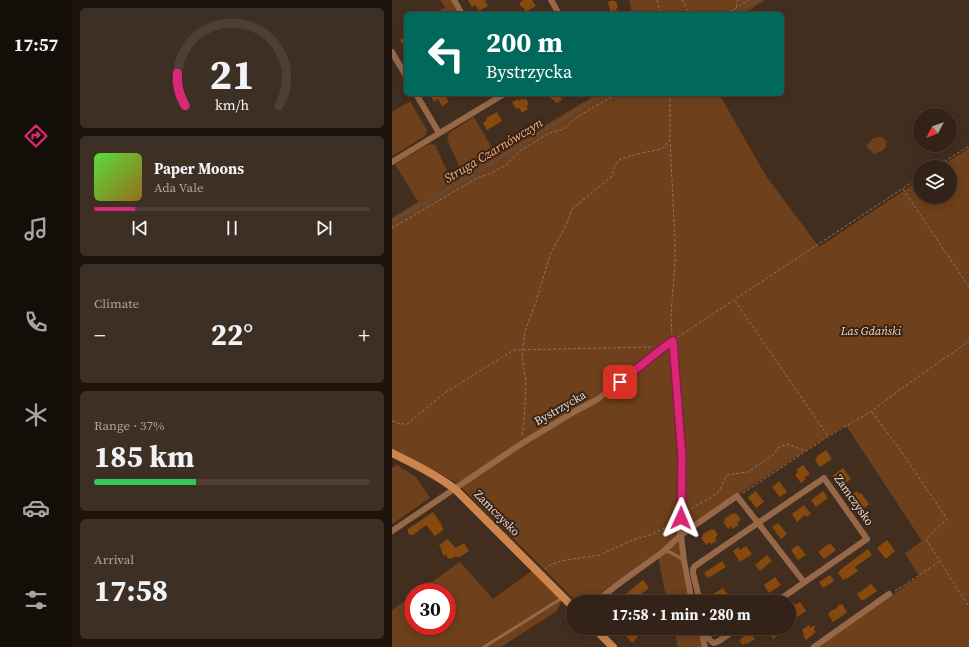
<!DOCTYPE html>
<meta charset="utf-8">
<style>
:root{--surface:#322217;--page:#3d2f24;--text:#f1f3f6;--muted:#a8a4a1;--line:#4d3f36;--accent:#db2777}
body{margin:0;font-family:"Source Serif 4",serif;background:var(--page);color:var(--text);height:100vh;display:flex;flex-direction:column;font-size:15px;white-space:nowrap}
*{box-sizing:border-box;margin:0}
p{font-size:13px;color:var(--muted)}
.icon{flex:none;width:22px;height:22px;fill:none;stroke:currentColor;stroke-width:2;stroke-linecap:round;stroke-linejoin:round}
.map{position:relative;flex:1;overflow:hidden}
.sheet{display:flex;flex-direction:column;gap:8px;padding:8px;background:#1c130d;width:320px}
.sheet>*{flex:none}
.guide{position:absolute;left:12px;top:12px;width:380px;height:84px;border-radius:6px;box-shadow:0 2px 10px #0003,0 0 0 1px var(--line);background:#00695c;color:#fff;overflow:hidden}
.needle{width:26px;rotate:228deg}
.buttons{position:absolute;left:521px;top:108px;display:grid;gap:8px}
.buttons a{display:grid;place-items:center;width:44px;height:44px;border-radius:50%;background:var(--surface);box-shadow:0 2px 10px #0003,0 0 0 1px var(--line);font-size:20px}
.speed{position:absolute;left:12px;top:583px;display:flex;gap:8px;font-size:20px;font-weight:700;text-align:center}
.speed>*{display:grid;place-content:center;width:52px;height:52px;border-radius:50%;background:var(--surface);box-shadow:0 2px 10px #0003,0 0 0 1px var(--line);line-height:1}
.speed .limit{border:6px solid #d22;background:#fff;color:#111}
.pin{position:absolute;display:grid;place-items:center;width:34px;height:34px;color:#fff;margin:-17px;border-radius:8px;box-shadow:0 2px 6px #0006}
.me{position:absolute;width:44px;margin:-22px;rotate:1deg;stroke-linejoin:round;filter:drop-shadow(0 0 3px #0008)}
.turn{display:flex;align-items:center;gap:14px;height:84px;padding:0 16px;font-size:18px}
.turn .icon{width:52px;height:52px;stroke-width:2.5}
.turn b{display:block;font-size:28px;line-height:34px}
.big{font-size:30px;font-weight:700;line-height:1.1}
.sheet .tile{flex:1;display:flex;flex-direction:column;justify-content:center;gap:6px;min-width:0;padding:0 14px;border-radius:6px;background:var(--page)}
.sheet .dial{align-items:center;gap:0}
.dial svg{height:104px;overflow:visible;fill:none;stroke:var(--line);stroke-width:7;stroke-linecap:round;text-anchor:middle}
.dial text{fill:var(--text);stroke:none}
.song{display:flex;align-items:center;gap:12px}
.cover{width:48px;height:48px;border-radius:6px;background:linear-gradient(135deg,hsl(110 70% 55%),hsl(40 70% 35%))}
.played{height:4px;border-radius:2px;background:linear-gradient(90deg,var(--accent) 15%,var(--line) 15%)}
.keys{display:flex;justify-content:space-around;direction:ltr}
.heat{display:flex;justify-content:space-between;align-items:center;font-size:22px;direction:ltr}
.charge{height:6px;border-radius:3px;background:linear-gradient(90deg,#34c759 37%,var(--line) 0)}
.trip{position:absolute;left:174px;top:595px;width:230px;height:40px;border-radius:20px;background:var(--surface);box-shadow:0 2px 10px #0003,0 0 0 1px var(--line);font-weight:700;line-height:40px;text-align:center}
main{display:flex;flex:1;min-height:0}
.dock{display:flex;flex-direction:column;width:72px;justify-content:space-around;align-items:center;background:#140e09;color:var(--muted)}
.dock .icon{width:28px;height:28px}
.dock .selected{color:var(--accent)}
.dock b{font-size:18px;color:var(--text)}
.map>svg:first-child{display:block}
.green{fill:#6e401b}
.lines{fill:none;stroke-linecap:round;stroke-linejoin:round}
.stream{stroke:#5f4d40;stroke-width:2}
.building{fill:#88490e}
.path{stroke:#88766a;stroke-width:1;stroke-dasharray:3 2;stroke-linecap:butt}
.lane{stroke:#966847;stroke-width:3}
.street{stroke:#966847;stroke-width:6}
.secondary{stroke:#cd844d;stroke-width:8}
.route-casing{stroke:#8e194d;stroke-width:10}
.route{stroke:#db2777;stroke-width:7}
.labels{text-anchor:middle;stroke-width:4;stroke-linejoin:round;paint-order:stroke}
.park-label{font-size:12px;font-style:italic;fill:#fdd7bd;stroke:#372415}
.street-label{font-size:12px;fill:#e6d8cf;stroke:#372415}
.water-label{font-size:13px;font-style:italic;fill:#fab07b;stroke:#372415}
</style>
<main>
<nav class="dock">
<b>17:57</b>
<svg class="icon selected" aria-label="directions" viewBox="0 0 24 24"><path d="M12 3l9 9-9 9-9-9zM9 14v-3h6M13 9l2 2-2 2"/></svg>
<svg class="icon" aria-label="music" viewBox="0 0 24 24"><path d="M9 18V5l10-2v13"/><circle cx="6" cy="18" r="3"/><circle cx="16" cy="16" r="3"/></svg>
<svg class="icon" aria-label="phone" viewBox="0 0 24 24"><path d="M5 4h4l2 5-3 2q2 4 5 5l2-3 5 2v4C11 20 4 13 5 4z"/></svg>
<svg class="icon" aria-label="climate" viewBox="0 0 24 24"><path d="M12 3v18M4 7l16 10M4 17L20 7"/></svg>
<svg class="icon" aria-label="car" viewBox="0 0 24 24"><path d="M5 17H2v-5l4-1 3-4h7l3 4 3 1v5h-3M9 17h6M6 11h13"/><circle cx="7" cy="17" r="2"/><circle cx="17" cy="17" r="2"/></svg>
<svg class="icon" aria-label="filters" viewBox="0 0 24 24"><path d="M4 7h16M4 17h16"/><circle cx="9" cy="7" r="2"/><circle cx="15" cy="17" r="2"/></svg>
</nav>
<section class="sheet">
<div class="tile dial"><svg viewBox="0 0 100 80">
<path d="M14 69A42 42 0 1 1 86 69"/>
<path d="M14 69A42 42 0 0 1 8 44" stroke="#db2777"/>
<text x="50" y="56" font-size="32" font-weight="700">21</text>
<text x="50" y="72" font-size="11">km/h</text>
</svg></div>
<div class="tile">
<div class="song"><i class="cover"></i><div><b>Paper Moons</b><p>Ada Vale</p></div></div>
<div class="played"></div>
<div class="keys"><svg class="icon" aria-label="previous" viewBox="0 0 24 24"><path d="M18 5L8 12l10 7zM5 5v14"/></svg><svg class="icon" aria-label="pause" viewBox="0 0 24 24"><path d="M8 5v14M16 5v14"/></svg><svg class="icon" aria-label="next" viewBox="0 0 24 24"><path d="M6 5l10 7-10 7zM19 5v14"/></svg></div>
</div>
<div class="tile"><p>Climate</p>
<div class="heat"><a>−</a><b class="big">22°</b><a>+</a></div>
</div>
<div class="tile"><p>Range · 37%</p><b class="big">185 km</b><div class="charge"></div></div>
<div class="tile"><p>Arrival</p><b class="big">17:58</b></div>
</section>
<div class="map">
<svg width="577" height="647" viewBox="0 0 577 647">
<rect width="100%" height="100%" fill="#422e1f"/>
<path class="green" d="M48,0H59L67,14H41L53,7Z
M237,0H373L351,14H240Z
M205,94H327L374,176L427,247L528,180V197H558V167H548L577,148V647H427L527,576L513,553L530,541L455,427H450L295,528L286,530L290,569L297,602H275L265,552L196,602H185L66,484L46,472L0,449V218L26,202L3,164L37,144L43,145L60,182L71,175L55,139L57,133L82,117L104,155Z
M18,101L35,130L33,136L0,156V112Z
M485,137H490L494,141V147L490,151L482,154L474,146L480,139Z
M5,465L24,477L38,498L0,524V468Z
M68,562L101,599L141,570L170,600L165,611L109,647H0V610L21,595V626H55V592H26Z
M281,628H304L310,647H286Z"/>
<g class="lines">
<path class="stream" d="M343,14L366,0
M0,221L47,195L212,94"/>
</g>
<path class="building" d="M76,0H93L96,6L87,11L83,5L80,7Z
M132,0H140L144,6L134,12L131,7L130,8L127,3Z
M221,0V1H224L226,8H224L226,14H219L216,2Z
M14,36V50L8,40Z
M43,94H60L54,97L57,102L50,106L46,99L42,102L39,96Z
M157,94H165L166,96L167,95L170,100L164,103L162,100H160Z
M130,98L131,100L134,98L137,104L134,106L136,109L130,113L127,108L124,109L120,102L126,99L127,101Z
M105,112L110,121L95,130L91,123L95,120L94,118Z
M434,450L440,459L428,467L423,460L425,458L424,457Z
M411,465L418,474L413,477L414,479L409,483L403,475L406,472L404,470Z
M451,468L459,479L448,487L440,476Z
M387,481L395,492L388,497L380,487Z
M364,491L372,502L364,508L356,497Z
M431,491L436,498L424,507L419,500Z
M465,491L467,494L469,493L477,504L468,511L460,500L461,499L459,496Z
M412,505L419,514L414,517L413,515L405,522L400,514Z
M41,512L50,525L49,526L52,529L50,531L43,536L34,525L21,535L16,534V529Z
M341,513L342,514L344,513L349,520L345,523L347,525L341,529L339,526L336,529L331,522L333,521L332,519Z
M386,523L395,534L389,539L380,527Z
M319,529L320,530L322,529L326,535L323,538L325,541L319,544L317,542L314,545L309,538L311,536L310,535Z
M56,539L63,548L72,543L77,551L66,558L64,556L59,559L58,558L56,559L54,555L52,556L49,551L50,550L47,545Z
M495,540L503,551L494,559L485,548Z
M438,543L444,550L432,559L426,552Z
M406,545L414,555L406,560L399,550Z
M354,546L360,554L348,562L341,551L346,547L348,550Z
M476,549L480,555L463,567L466,571L454,579V578L451,580L446,573L448,571V570Z
M375,555L380,561L368,571L363,565Z
M330,561L334,567L316,578L312,573Z
M438,575L442,581L431,588L427,582Z
M383,577L389,585L377,593L372,585Z
M251,580L257,588L240,601L234,594Z
M479,584L485,591L470,601L465,594Z
M331,588L336,595L326,602H315L323,596L321,594Z
M355,594L360,602H344Z
M402,602L403,605L408,602L414,611L405,617L397,608V606Z
M450,604L455,612L446,619H445L441,622L436,614L440,610H441L445,608V607L447,605Z
M417,625L418,628L423,625L422,630L424,632L414,640L411,635L412,634L410,630Z
M374,628H394L388,632L389,633L381,639Z
M239,629L246,637L240,643L233,635Z
M358,632L363,639L355,644L354,643L351,645L347,640Z"/>
<g class="lines">
<path class="path" d="M265,0L268,14
M290,0L298,14
M344,7L346,0
M334,14L357,0
M278,94V140L283,242V264L279,314L280,335
M544,167L577,146
M511,189L577,287
M0,228L85,178L97,174L114,165L128,151L157,133L172,129L180,121L190,114L225,94
M343,301L436,436
M286,337L528,177
M480,412L509,451L555,519L534,539L577,607
M0,421L9,424H15L54,392L122,350L261,347
M130,435L132,422L134,382L130,356L133,331L144,302L158,255L175,223L180,209L220,176L223,165L228,159L232,158L249,153L265,150L272,147L277,141
M351,493L437,436L480,411L506,391L577,341
M296,512C304,503 317,501 326,492C330,488 331,481 335,475L356,472L381,455L387,447L396,444L413,451
M153,569L156,566L168,561L208,555L243,539L258,535L283,523
M503,591L547,562"/>
<path class="lane" d="M273,551C280,552 285,556 291,560
M92,647L170,598"/>
<path class="street" d="M62,0L70,14
M159,0L167,14
M0,52L14,76
M24,94L47,133
M0,162L112,94
M0,531L129,444L182,412L206,399L271,347L281,341L290,458L289,518L288,530L289,535L292,561L300,602
M203,602L229,582L272,551L289,535L345,496L412,582
M308,602L301,573V569L303,566L432,478L475,539L384,602
M308,628L313,647
M314,628L317,639L320,642L322,643L327,641L346,628
M422,647L497,594"/>
<path class="secondary" d="M0,453C22,464 43,474 63,489L181,607
M202,628L221,647"/>
</g>
<g class="lines">
<g class="route-casing">
<path id="route" d="M228,382L272,347L281,341L290,458L289,518"/>
</g>
<use href="#route" class="route"/>
</g>
<g class="labels">
<g class="park-label">
<text x="479" y="335">Las Gdański</text>
</g>
<g class="street-label">
<text transform="translate(168 408) rotate(-30)" y="4">Bystrzycka</text>
<text transform="translate(462 500) rotate(55)" y="4">Zamczysko</text>
<text transform="translate(105 513) rotate(45)" y="4">Zamczysko</text>
</g>
<g class="water-label">
<text transform="translate(101 150) rotate(-31)" y="5">Struga Czarnówczyn</text>
</g>
</g>
</svg>
<div class="buttons">
<a><svg class="needle" viewBox="-14 -14 28 28"><path d="M0-13l5 13h-10z" fill="#e53935"/><path d="M0 13l5-13h-10z" fill="#a8a4a1"/></svg></a>
<a><svg class="icon" aria-label="layers" viewBox="0 0 24 24"><path d="M12 4l9 5-9 5-9-5zM3 14l9 5 9-5"/></svg></a>
</div>
<div class="speed"><div class="limit">30</div></div>
<div class="pin" style="left:228px;top:382px;background:#d93025"><svg class="icon" aria-label="arrive" viewBox="0 0 24 24"><path d="M6 21V4h12l-3 4 3 4H6"/></svg></div>
<svg class="me" style="left:289px;top:518px" viewBox="-20 -20 40 40"><path d="M0-17L14 15 0 8-14 15z" fill="#db2777" stroke="#fff" stroke-width="4"/></svg>
<div class="trip">17:58 · 1 min · 280 m</div>
<div class="guide">
<div class="turn"><svg class="icon" aria-label="left" viewBox="0 0 24 24"><path d="M17 20v-9H6M10 6l-5 5 5 5"/></svg><div><b>200 m</b>Bystrzycka</div></div>
</div>
</div>
</main>
